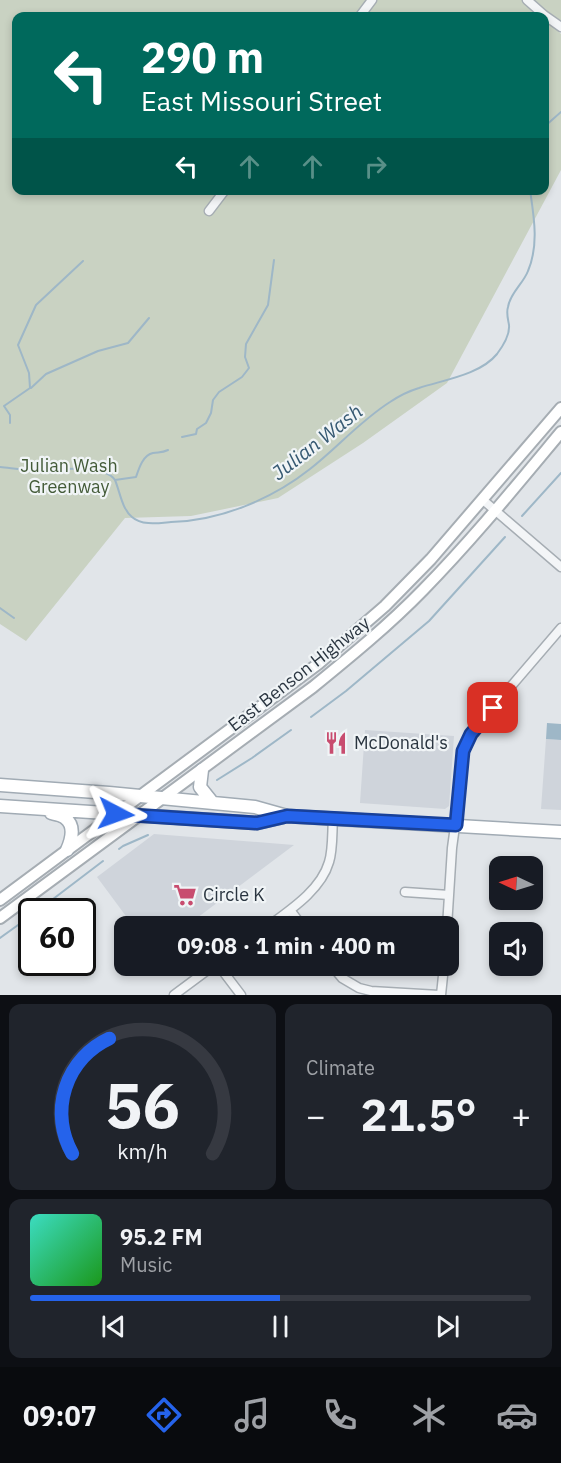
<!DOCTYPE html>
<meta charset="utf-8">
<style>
:root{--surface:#171b24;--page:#20242c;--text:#f1f3f6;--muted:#9ea1a6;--line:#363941;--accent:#2563eb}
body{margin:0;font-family:"IBM Plex Sans",sans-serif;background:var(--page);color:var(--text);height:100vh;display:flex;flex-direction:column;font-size:22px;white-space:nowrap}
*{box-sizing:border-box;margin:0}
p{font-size:20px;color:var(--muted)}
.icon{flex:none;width:33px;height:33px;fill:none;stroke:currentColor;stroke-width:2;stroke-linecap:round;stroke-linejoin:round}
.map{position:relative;height:995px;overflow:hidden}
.details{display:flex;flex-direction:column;gap:9px;padding:9px;background:#0d0f14;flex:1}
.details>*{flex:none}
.hud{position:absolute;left:12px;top:12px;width:537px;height:183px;border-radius:12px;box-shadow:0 3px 9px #0003;background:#00695c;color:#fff;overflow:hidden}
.needle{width:39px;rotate:274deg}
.controls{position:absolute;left:489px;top:856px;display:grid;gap:12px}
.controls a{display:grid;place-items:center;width:54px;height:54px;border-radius:12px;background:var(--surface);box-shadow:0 3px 9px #0003;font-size:30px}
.speed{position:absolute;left:18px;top:898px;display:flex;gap:12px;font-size:30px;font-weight:700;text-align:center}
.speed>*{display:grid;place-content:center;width:78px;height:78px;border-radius:50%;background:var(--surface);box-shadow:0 3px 9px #0003;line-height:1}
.speed .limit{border:3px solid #111;border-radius:9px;background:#fff;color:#111}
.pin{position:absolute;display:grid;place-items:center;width:51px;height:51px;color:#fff;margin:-26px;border-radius:12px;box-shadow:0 3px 9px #0006}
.me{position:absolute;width:66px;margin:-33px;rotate:94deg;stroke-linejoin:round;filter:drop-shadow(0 0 4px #0008)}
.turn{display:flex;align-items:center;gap:21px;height:126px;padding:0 30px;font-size:27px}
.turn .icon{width:78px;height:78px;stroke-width:2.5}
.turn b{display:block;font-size:42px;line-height:51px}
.lanes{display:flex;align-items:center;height:57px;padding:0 30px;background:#0003;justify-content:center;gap:30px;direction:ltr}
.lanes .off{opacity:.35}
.big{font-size:45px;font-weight:700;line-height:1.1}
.details .widget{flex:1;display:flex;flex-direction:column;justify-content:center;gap:9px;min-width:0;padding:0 21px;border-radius:12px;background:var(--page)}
.details .dial{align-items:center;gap:0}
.dial svg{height:156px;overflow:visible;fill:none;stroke:var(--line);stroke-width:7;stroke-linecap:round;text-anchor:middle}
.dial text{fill:var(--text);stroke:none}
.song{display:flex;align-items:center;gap:18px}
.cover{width:72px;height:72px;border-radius:9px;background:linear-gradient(135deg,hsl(170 70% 55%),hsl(120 70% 35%))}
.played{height:6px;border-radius:3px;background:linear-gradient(90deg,var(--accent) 50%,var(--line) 50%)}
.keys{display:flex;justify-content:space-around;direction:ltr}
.heat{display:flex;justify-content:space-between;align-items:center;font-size:33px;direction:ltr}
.details .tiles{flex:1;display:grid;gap:9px;grid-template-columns:1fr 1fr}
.widget:last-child{grid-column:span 2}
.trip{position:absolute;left:114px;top:916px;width:345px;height:60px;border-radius:12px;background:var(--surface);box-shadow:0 3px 9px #0003;font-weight:700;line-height:60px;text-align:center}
.tab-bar{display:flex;height:96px;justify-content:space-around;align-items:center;background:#090b0e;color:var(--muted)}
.tab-bar .icon{width:42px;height:42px}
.tab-bar .selected{color:var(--accent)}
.tab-bar b{font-size:27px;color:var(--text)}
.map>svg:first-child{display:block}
.built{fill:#cfd4db}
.green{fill:#c9d2c2;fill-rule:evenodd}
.water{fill:#9eb7c7}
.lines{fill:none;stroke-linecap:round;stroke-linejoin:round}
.stream{stroke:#9eb7c7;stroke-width:2}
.minor-casing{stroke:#a6adb3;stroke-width:11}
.secondary-casing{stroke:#a6adb3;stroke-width:14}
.primary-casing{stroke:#a1abb4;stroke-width:15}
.minor{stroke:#f3f5f7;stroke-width:8}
.secondary{stroke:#fff;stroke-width:10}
.primary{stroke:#fff;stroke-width:12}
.route-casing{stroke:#184099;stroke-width:15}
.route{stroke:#2563eb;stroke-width:10}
.labels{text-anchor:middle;stroke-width:4.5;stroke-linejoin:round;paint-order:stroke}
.park-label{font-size:18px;fill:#435b38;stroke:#f0f4f6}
.street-label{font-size:18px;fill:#2a3540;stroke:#f0f4f6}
.poi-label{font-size:18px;fill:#2a3540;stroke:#f0f4f6;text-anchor:start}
.water-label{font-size:20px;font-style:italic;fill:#365972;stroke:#f0f4f6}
</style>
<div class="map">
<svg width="561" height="995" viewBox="0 0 561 995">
<rect width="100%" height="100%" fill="#e1e5e9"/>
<path class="built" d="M365,730L454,736L449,806L445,809L360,803Z
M546,739L561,740V810L541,809Z
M154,834L294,845L185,927H134L97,877Z"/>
<path class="green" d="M0,0H561V30L559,32L561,34V170L447,383L363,443L278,498L191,516L125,518L26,641L0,624ZM16,16H544V190H16Z"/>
<path class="water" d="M547,723L561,724V740L546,739Z"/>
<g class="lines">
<path class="stream" d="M544,127L561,112
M31,388L46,374L98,351L128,343L149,318
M10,423V415L4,406L30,388L29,373L18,345L36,305L83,261
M182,437L196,434L197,429L206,423L211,413L213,400L219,392L242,377L249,368L245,357L246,344L268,305L274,260
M0,467C11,468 22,470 33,470C52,470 103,463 115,480C120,492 122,509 132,517C142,526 159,523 171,522C220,521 272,499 310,469C337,448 360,421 390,402C399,396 409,391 419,388C443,380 480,375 497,354C503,346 510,335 509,325C508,319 506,313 508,307C510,293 523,284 528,271C539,245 534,217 530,190
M115,480L136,477C139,468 143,455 153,453C159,452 162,453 168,450
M522,516L561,473
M0,608L14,618
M311,717L346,691L429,621L505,537
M217,780L252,758L291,730
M119,849L123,846L148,835
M36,912L103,861
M0,938L32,915"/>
<g class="minor-casing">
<path id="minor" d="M527,0L544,15L561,27
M360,16L372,0
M209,211L225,190
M483,500L561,567
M405,892L449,895
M290,910L303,927
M267,927C290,910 321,890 329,862C333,850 332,832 333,819
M447,927L452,848L458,804L461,758C464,746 469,736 477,726L561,628
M219,966L241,995
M332,966L342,978L359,988L371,991L439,995
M174,995L213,966
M441,995L444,966"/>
</g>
<g class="secondary-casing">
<path id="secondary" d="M0,900L318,664L385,606L431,559L561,408
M0,918L313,687C351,656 389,625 423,590C472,540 516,486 561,432"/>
</g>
<g class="primary-casing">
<path id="primary" d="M202,770L200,787L212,802
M0,785L109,793L255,807L287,816L561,832
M0,806L257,823L283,817
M51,813C55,814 62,815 65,818C76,826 71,841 67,850"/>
</g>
<use href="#minor" class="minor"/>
<use href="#secondary" class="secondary"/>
<use href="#primary" class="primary"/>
</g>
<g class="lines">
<g class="route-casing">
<path id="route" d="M116,814L257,823L287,816L456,825L463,751L471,734L493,708"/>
</g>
<use href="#route" class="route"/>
</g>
<defs>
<g id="restaurant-bare" transform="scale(1.8)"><path d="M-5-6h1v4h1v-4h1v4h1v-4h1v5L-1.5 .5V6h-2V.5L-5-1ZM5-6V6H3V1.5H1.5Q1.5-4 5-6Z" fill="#c84c6f" stroke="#f0f4f6" stroke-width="2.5" paint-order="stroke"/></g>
<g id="supermarket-bare" transform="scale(1.8)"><path d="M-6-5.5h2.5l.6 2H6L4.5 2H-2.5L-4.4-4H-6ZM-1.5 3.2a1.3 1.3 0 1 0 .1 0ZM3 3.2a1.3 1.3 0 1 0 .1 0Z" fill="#c84c6f" stroke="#f0f4f6" stroke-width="2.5" paint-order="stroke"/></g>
</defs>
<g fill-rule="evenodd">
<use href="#restaurant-bare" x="336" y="743"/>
<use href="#supermarket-bare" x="185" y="895"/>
</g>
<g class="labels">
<g class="park-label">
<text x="69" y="472">Julian Wash<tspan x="69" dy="21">Greenway</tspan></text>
</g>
<g class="street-label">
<text transform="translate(299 674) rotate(-38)" y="6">East Benson Highway</text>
</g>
<g class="poi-label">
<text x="354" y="749">McDonald's</text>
<text x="203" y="901">Circle K</text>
</g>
<g class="water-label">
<text transform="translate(317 442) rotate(-38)" y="7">Julian Wash</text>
</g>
</g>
</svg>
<div class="controls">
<a><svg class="needle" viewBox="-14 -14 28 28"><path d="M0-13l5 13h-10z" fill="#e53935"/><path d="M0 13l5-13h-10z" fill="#9ea1a6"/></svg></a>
<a><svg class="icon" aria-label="sound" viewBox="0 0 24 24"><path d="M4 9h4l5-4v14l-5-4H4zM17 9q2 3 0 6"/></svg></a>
</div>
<div class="speed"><div class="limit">60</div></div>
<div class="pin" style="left:493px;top:708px;background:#d93025"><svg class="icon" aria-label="arrive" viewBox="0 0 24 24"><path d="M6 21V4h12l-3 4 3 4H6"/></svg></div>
<svg class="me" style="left:116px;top:814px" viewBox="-20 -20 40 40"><path d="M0-17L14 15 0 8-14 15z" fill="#2563eb" stroke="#fff" stroke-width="4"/></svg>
<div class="trip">09:08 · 1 min · 400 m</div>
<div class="hud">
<div class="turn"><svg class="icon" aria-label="left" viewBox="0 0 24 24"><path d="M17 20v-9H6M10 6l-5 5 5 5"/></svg><div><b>290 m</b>East Missouri Street</div></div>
<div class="lanes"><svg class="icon" aria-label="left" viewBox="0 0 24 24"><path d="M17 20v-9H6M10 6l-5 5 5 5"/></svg><svg class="icon off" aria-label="ahead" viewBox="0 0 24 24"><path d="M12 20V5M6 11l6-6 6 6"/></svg><svg class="icon off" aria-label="ahead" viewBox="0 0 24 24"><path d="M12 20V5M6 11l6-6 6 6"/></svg><svg class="icon off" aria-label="right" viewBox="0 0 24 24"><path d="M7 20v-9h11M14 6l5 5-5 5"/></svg></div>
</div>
</div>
<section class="details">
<div class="tiles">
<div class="widget dial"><svg viewBox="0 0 100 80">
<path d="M14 69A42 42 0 1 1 86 69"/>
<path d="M14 69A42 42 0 0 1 33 10" stroke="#2563eb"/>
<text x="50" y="56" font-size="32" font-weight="700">56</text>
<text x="50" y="72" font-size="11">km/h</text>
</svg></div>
<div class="widget"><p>Climate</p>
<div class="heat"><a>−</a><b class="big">21.5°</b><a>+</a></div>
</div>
<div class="widget">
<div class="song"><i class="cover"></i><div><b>95.2 FM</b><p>Music</p></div></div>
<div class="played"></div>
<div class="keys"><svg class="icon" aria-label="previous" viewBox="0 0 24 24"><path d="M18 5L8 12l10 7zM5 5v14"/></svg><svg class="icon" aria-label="pause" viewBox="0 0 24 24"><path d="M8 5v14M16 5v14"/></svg><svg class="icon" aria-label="next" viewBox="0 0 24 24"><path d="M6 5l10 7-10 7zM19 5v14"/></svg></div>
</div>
</div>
</section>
<nav class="tab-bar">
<b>09:07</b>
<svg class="icon selected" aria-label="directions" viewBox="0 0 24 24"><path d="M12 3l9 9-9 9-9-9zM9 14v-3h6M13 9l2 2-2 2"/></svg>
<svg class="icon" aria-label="music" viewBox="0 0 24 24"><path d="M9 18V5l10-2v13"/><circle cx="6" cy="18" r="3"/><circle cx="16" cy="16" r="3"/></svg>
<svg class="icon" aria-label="phone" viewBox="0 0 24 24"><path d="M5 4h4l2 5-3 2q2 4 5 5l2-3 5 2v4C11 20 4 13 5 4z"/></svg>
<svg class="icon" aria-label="climate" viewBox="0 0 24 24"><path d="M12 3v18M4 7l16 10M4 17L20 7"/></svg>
<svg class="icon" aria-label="car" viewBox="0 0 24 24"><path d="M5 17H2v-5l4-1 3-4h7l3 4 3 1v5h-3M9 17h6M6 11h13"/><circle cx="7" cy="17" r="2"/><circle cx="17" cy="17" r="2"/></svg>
</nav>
